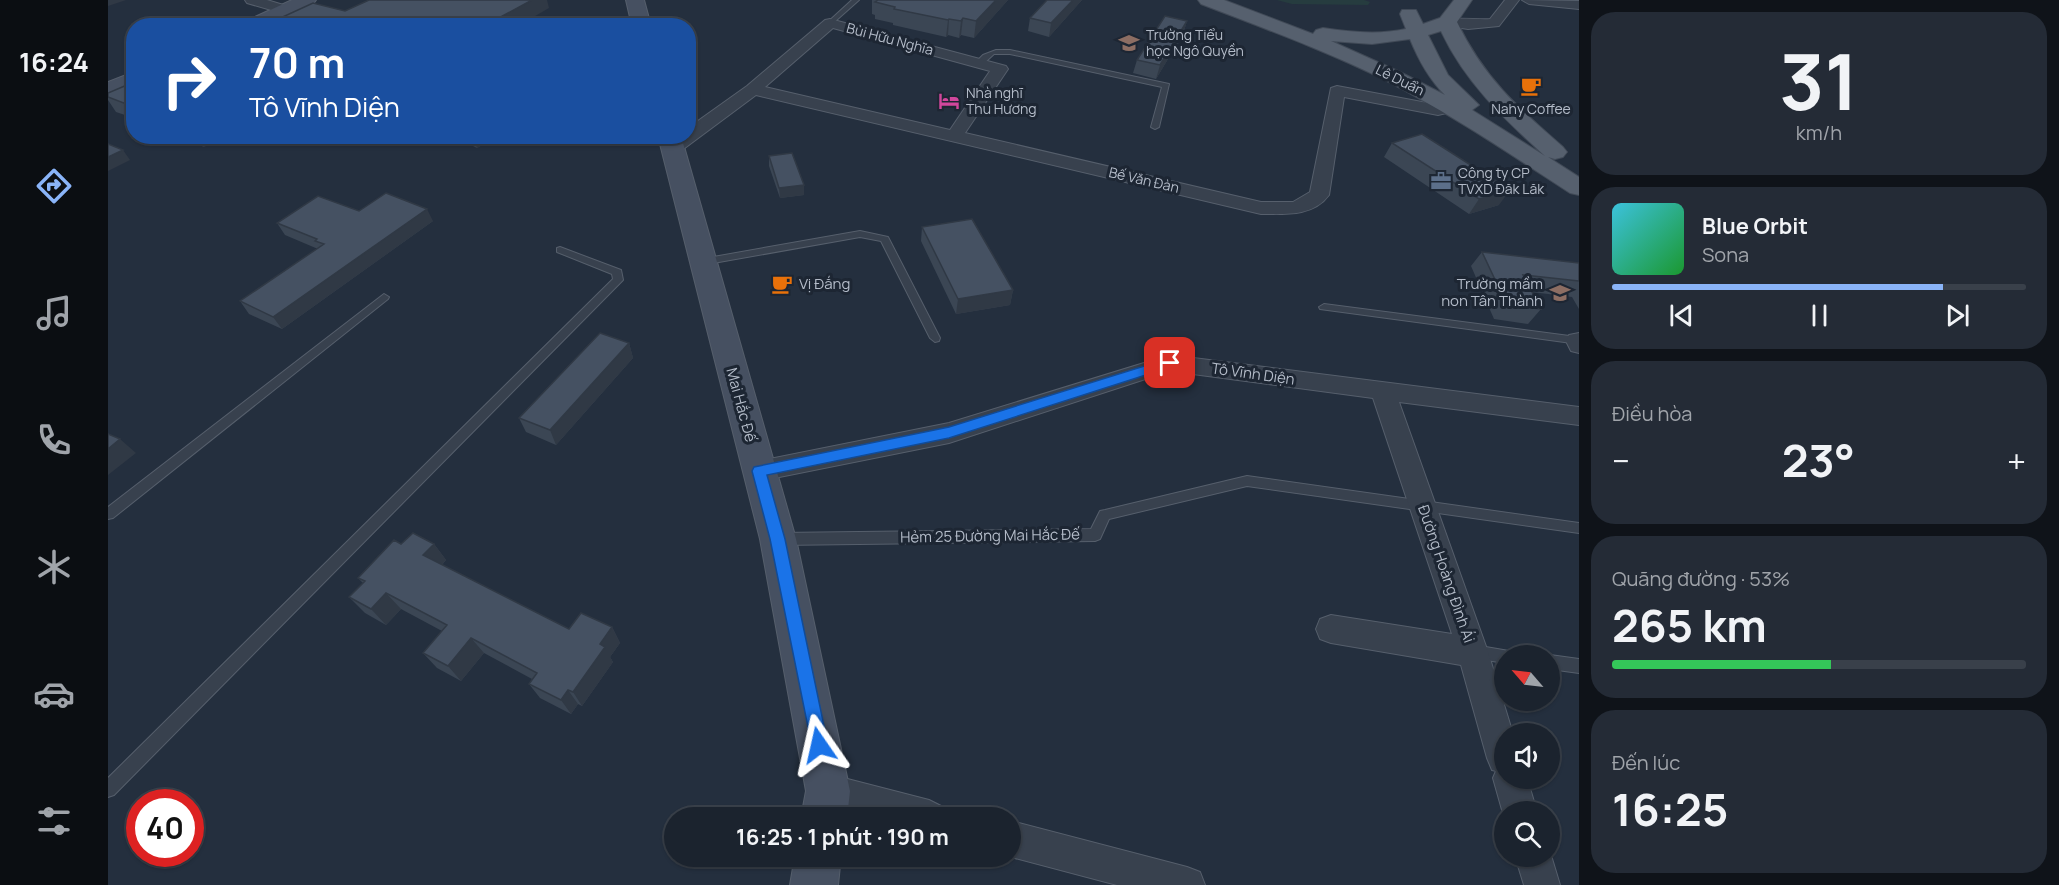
<!DOCTYPE html>
<html lang="vi">
<meta charset="utf-8">
<style>
:root{--surface:#1b232e;--page:#242b36;--text:#f1f3f6;--muted:#a0a4aa;--line:#39404a;--accent:#8ab4f8}
body{margin:0;font-family:Manrope,sans-serif;background:var(--page);color:var(--text);height:100vh;display:flex;flex-direction:column;font-size:22px;white-space:nowrap}
*{box-sizing:border-box;margin:0}
p{font-size:20px;color:var(--muted)}
.icon{flex:none;width:33px;height:33px;fill:none;stroke:currentColor;stroke-width:2;stroke-linecap:round;stroke-linejoin:round}
.map{position:relative;flex:1;overflow:hidden}
.panel{display:flex;flex-direction:column;gap:12px;padding:12px;background:#0f1319;width:480px}
.panel>*{flex:none}
.banner{position:absolute;left:18px;top:18px;width:570px;height:126px;border-radius:24px;box-shadow:0 2px 4px #0004,0 0 0 2px var(--line);background:#1a4fa0;color:#fff;overflow:hidden}
.needle{width:39px;rotate:298deg}
.controls{position:absolute;left:1386px;top:645px;display:grid;gap:12px}
.controls a{display:grid;place-items:center;width:66px;height:66px;border-radius:50%;background:var(--surface);box-shadow:0 2px 4px #0004,0 0 0 2px var(--line);font-size:30px}
.speed{position:absolute;left:18px;top:789px;display:flex;gap:12px;font-size:30px;font-weight:700;text-align:center}
.speed>*{display:grid;place-content:center;width:78px;height:78px;border-radius:50%;background:var(--surface);box-shadow:0 2px 4px #0004,0 0 0 2px var(--line);line-height:1}
.speed .limit{border:9px solid #d22;background:#fff;color:#111}
.pin{position:absolute;display:grid;place-items:center;width:51px;height:51px;color:#fff;margin:-26px;border-radius:12px;box-shadow:0 3px 9px #0006}
.me{position:absolute;width:66px;margin:-33px;rotate:349deg;stroke-linejoin:round;filter:drop-shadow(0 0 4px #0008)}
.turn{display:flex;align-items:center;gap:21px;height:126px;padding:0 24px;font-size:27px}
.turn .icon{width:78px;height:78px;stroke-width:2.5}
.turn b{display:block;font-size:42px;line-height:51px}
.big{font-size:45px;font-weight:700;line-height:1.1}
.panel .tile{flex:1;display:flex;flex-direction:column;justify-content:center;gap:9px;min-width:0;padding:0 21px;border-radius:24px;background:var(--page)}
.panel .dial{align-items:center;gap:0}
.dial b{font-size:78px;line-height:1}
.song{display:flex;align-items:center;gap:18px}
.cover{width:72px;height:72px;border-radius:9px;background:linear-gradient(135deg,hsl(190 70% 55%),hsl(130 70% 35%))}
.played{height:6px;border-radius:3px;background:linear-gradient(90deg,var(--accent) 80%,var(--line) 80%)}
.keys{display:flex;justify-content:space-around;direction:ltr}
.heat{display:flex;justify-content:space-between;align-items:center;font-size:33px;direction:ltr}
.charge{height:9px;border-radius:4px;background:linear-gradient(90deg,#34c759 53%,var(--line) 0)}
.trip{position:absolute;left:556px;top:807px;width:357px;height:60px;border-radius:30px;background:var(--surface);box-shadow:0 2px 4px #0004,0 0 0 2px var(--line);font-weight:700;line-height:60px;text-align:center}
main{display:flex;flex:1;min-height:0}
.tab-bar{display:flex;flex-direction:column;width:108px;justify-content:space-around;align-items:center;background:#0b0e12;color:var(--muted)}
.tab-bar .icon{width:42px;height:42px}
.tab-bar .selected{color:var(--accent)}
.tab-bar b{font-size:27px;color:var(--text)}
.map>svg:first-child{display:block}
.green{fill:#263c3f}
.lines{fill:none;stroke-linecap:round;stroke-linejoin:round}
.lane-casing{stroke:#565f6c;stroke-width:2}
.street-casing{stroke:#565f6c;stroke-width:2}
.secondary-casing{stroke:#565f6c;stroke-width:2}
.primary-casing{stroke:#414a57;stroke-width:2}
.lane{fill:#38414e;fill-rule:evenodd}
.street{fill:#38414e;fill-rule:evenodd}
.secondary{fill:#465061;fill-rule:evenodd}
.primary{fill:#56606e;fill-rule:evenodd}
.wall{fill:#3b4654}
.shaded-wall{fill:#303945}
.building{fill:#455162;stroke:#303945;stroke-width:1.5}
.route{fill:#1a73e8;stroke:#114b97;stroke-width:1.5}
.labels{text-anchor:middle;stroke-width:6;stroke-linejoin:round;paint-order:stroke}
.far-poi-label{font-size:14px;fill:#b4bcc9;stroke:#1d2633;text-anchor:start}
.far-street-label{font-size:14px;fill:#b4bcc9;stroke:#1d2633}
.poi-label{font-size:15px;fill:#b4bcc9;stroke:#1d2633;text-anchor:start}
.street-label{font-size:15px;fill:#b4bcc9;stroke:#1d2633}
</style>
<main>
<nav class="tab-bar">
<b>16:24</b>
<svg class="icon selected" aria-label="directions" viewBox="0 0 24 24"><path d="M12 3l9 9-9 9-9-9zM9 14v-3h6M13 9l2 2-2 2"/></svg>
<svg class="icon" aria-label="music" viewBox="0 0 24 24"><path d="M9 18V5l10-2v13"/><circle cx="6" cy="18" r="3"/><circle cx="16" cy="16" r="3"/></svg>
<svg class="icon" aria-label="phone" viewBox="0 0 24 24"><path d="M5 4h4l2 5-3 2q2 4 5 5l2-3 5 2v4C11 20 4 13 5 4z"/></svg>
<svg class="icon" aria-label="climate" viewBox="0 0 24 24"><path d="M12 3v18M4 7l16 10M4 17L20 7"/></svg>
<svg class="icon" aria-label="car" viewBox="0 0 24 24"><path d="M5 17H2v-5l4-1 3-4h7l3 4 3 1v5h-3M9 17h6M6 11h13"/><circle cx="7" cy="17" r="2"/><circle cx="17" cy="17" r="2"/></svg>
<svg class="icon" aria-label="filters" viewBox="0 0 24 24"><path d="M4 7h16M4 17h16"/><circle cx="9" cy="7" r="2"/><circle cx="15" cy="17" r="2"/></svg>
</nav>
<div class="map">
<svg width="1471" height="885" viewBox="0 0 1471 885">
<rect width="100%" height="100%" fill="#242f3e"/>
<path class="green" d="M1169,0H1256L1262,2L1260,5L1184,4Z"/>
<g class="lines">
<g class="lane-casing">
<path id="lane" d="M744,0H751L724,24H720V22Z
M888,50H902L1061,84L1051,127L1047,129L1043,127L1054,87L902,54H886L874,65H868L867,63L875,55Z
M752,231L780,237L832,338L831,341L827,342L822,338L773,241L752,237L594,265L589,262L594,259Z
M452,247L513,270L515,280L6,795L0,797V778L505,279L504,274L449,252V248Z
M276,294L281,297L280,299L5,518L0,519V507Z
M1216,304L1469,337L1471,338V344L1212,309L1211,307Z
M1139,476L1471,523V533L1139,486L1001,519L992,539L987,541L671,545L666,543L664,539L666,535L671,533L983,529L992,511L997,510Z
M1366,645L1401,651L1403,656H1396V663L1361,657L1359,652L1361,647Z
M1442,655L1471,659V673L1442,669Z"/>
</g>
<g class="street-casing">
<path id="street" d="M137,0H159L182,7L184,10L177,14L139,3Z
M1397,0H1411L1391,26L1360,29L1334,25L1332,22C1337,16 1370,20 1382,19Z
M1414,0L1471,1V9L1421,4Z
M722,19L898,66L900,69L857,133L1153,202H1185L1202,192L1223,88L1229,86L1330,105L1341,102L1347,103L1349,107L1347,111L1330,115L1236,97L1221,195C1205,217 1176,214 1153,214L648,95L570,153H558L555,149C562,140 570,136 580,136V128L639,86L717,20ZM725,28L882,71L842,130L657,87Z
M1471,333V353L1463,351L1458,341L1461,335Z
M1062,355L1471,407V425L1291,402L1380,652L1405,734H1396V778H1419L1429,812H1396V817L1385,778L1388,771L1384,770L1379,758L1353,665L1223,643L1212,639L1208,629L1212,619L1223,615L1344,634L1265,398L1062,371L841,443L651,481L642,478L638,471L642,464L651,461L841,423Z
M720,774L821,800L833,806L838,818C792,818 752,822 708,803L703,791L708,779Z
M903,821L1079,867L1092,872L1097,885H1009L903,857Z
M1442,852L1452,885H1416L1407,856H1442Z"/>
</g>
<g class="secondary-casing">
<path id="secondary" d="M184,0H208L205,4L160,26H134L136,22Z
M518,0H536L543,26H524Z
M26,72V86L0,96V82Z
M550,136H573L688,539L742,791L739,818H693L698,791L652,539Z
M687,856H733L730,885H682Z"/>
</g>
<g class="primary-casing">
<path id="primary" d="M1090,0H1116L1205,34L1208,30L1215,28C1243,32 1270,35 1298,29L1292,14L1294,10H1308L1315,24L1332,18L1346,0H1364L1349,22C1376,78 1409,107 1455,147L1459,152L1455,157L1447,159L1440,157L1471,177V195L1462,193C1402,154 1343,114 1279,81C1219,51 1155,28 1093,4ZM1333,31C1357,82 1395,118 1437,156L1364,110L1371,105L1340,75L1320,35ZM1302,39C1311,61 1321,79 1337,95L1292,72L1223,41L1264,44Z"/>
</g>
<use href="#lane" class="lane"/>
<use href="#street" class="street"/>
<use href="#secondary" class="secondary"/>
<use href="#primary" class="primary"/>
</g>
<path class="wall" d="M764,0H900L866,38L853,35L851,38L840,35L838,37L785,25V23L767,19V15L764,14Z
M939,0H974L941,37L920,31L922,18Z
M1079,21L1075,34L1048,79L1025,73L1029,60Z
M26,82V118L8,112L0,100V93Z
M70,136H116L96,147Z
M345,136H390L369,148Z
M1284,143L1391,205L1361,214L1276,157Z
M661,156L696,195L672,198L661,166Z
M251,211L325,221L174,329L141,314L132,301L210,249L177,235L169,223Z
M814,227L905,290L902,305L848,314L813,241Z
M1374,252L1471,263V309L1464,297L1424,292L1433,309L1420,324L1386,319L1363,266Z
M521,343L525,358L448,445L418,432L411,418Z
M326,544L338,560L334,565L461,629L504,627L512,643L502,657L505,662L474,706L470,704L463,714L432,698L421,684L424,679L376,653L353,681L329,668L315,653L334,631L293,609L278,625L257,613L241,597L255,583L250,578Z"/>
<path class="shaded-wall" d="M0,0H18L0,6Z
M424,0H439L441,8L410,26H376Z
M888,0H900L866,38L868,21Z
M965,0H974L941,37L943,23Z
M855,18L853,35L851,38L853,21Z
M841,19L840,35L838,37L840,20Z
M1079,21L1075,34L1048,79L1052,65Z
M89,136H116L96,147Z
M365,136H390L369,148Z
M15,150L22,160L0,171V157Z
M696,185V195L672,198L671,188Z
M1402,190L1391,205L1361,214L1371,199Z
M319,209L325,221L174,329L165,317Z
M905,290L902,305L848,314L850,299Z
M521,343L525,358L448,445L442,430Z
M12,439L28,453L0,475V449Z
M326,544L338,560L327,572L315,555Z
M278,593L293,609L278,625L263,609Z
M504,627L512,643L502,657L505,662L474,706L465,692L492,644Z
M363,638L376,653L353,681L340,666Z
M460,690L470,704L463,714L453,700Z"/>
<path class="building" d="M261,0H424L376,26H155L205,3L237,11Z
M770,0H888L868,21L855,18L853,21L841,19L840,20L786,9L787,7L767,2Z
M939,0H965L943,23L922,18Z
M1057,16L1079,21L1052,65L1029,60Z
M26,82V107L0,97V93Z
M1314,134L1402,190L1371,199L1284,143Z
M0,144L15,150L0,157Z
M684,153L696,185L671,188L661,156Z
M278,193L319,209L165,317L132,301L216,244L207,241L209,239L169,223L210,196L251,211Z
M864,219L905,290L850,299L814,227Z
M1374,252L1471,263V281L1415,275L1433,309L1399,305Z
M492,333L521,343L442,430L411,418Z
M0,434L12,439L0,449Z
M305,533L326,544L315,555L461,629L473,613L504,627L492,644L497,647L465,692L460,690L453,700L421,684L429,673L363,638L340,666L315,653L339,625L278,593L263,609L241,597L257,581L250,578L286,540L293,544Z"/>
<path class="route" d="M1062,358L1066,360L1068,363L1066,366L841,438L659,475L677,539L720,745L718,752L711,754L705,752L662,539L644,471L646,467L841,427Z"/>
<defs>
<g id="school-bare" transform="scale(1.62)"><path d="M0-5L7-2L0 1L-7-2ZM-4 1L0 2.5L4 1V4Q0 6-4 4Z" fill="#8d6e63" stroke="#1d2633" stroke-width="2.5" paint-order="stroke"/></g>
<g id="cafe-bare" transform="scale(1.62)"><path d="M-5.5-4.5H6V0H3Q3 3.5 0 3.5H-2.5Q-5.5 3.5-5.5 0ZM3-3.2v2h1.7v-2ZM-6 4.5H4V6H-6Z" fill="#e8710a" stroke="#1d2633" stroke-width="2.5" paint-order="stroke"/></g>
<g id="hotel-bare" transform="scale(1.62)"><path d="M-6-4.5h1.5V1H6V5H4.5V3h-9V5H-6ZM-4 0a1.8 1.8 0 1 1 3.6 0ZM.5 0V-2.5h3Q6-2.5 6 0Z" fill="#d1479c" stroke="#1d2633" stroke-width="2.5" paint-order="stroke"/></g>
<g id="office-bare" transform="scale(1.62)"><path d="M-6-3h4V-5.5h4V-3h4V5H-6ZM-1-4.5V-3h2v-1.5ZM-6 0V1H6V0Z" fill="#5c6f8a" stroke="#1d2633" stroke-width="2.5" paint-order="stroke"/></g>
</defs>
<g fill-rule="evenodd">
<use href="#school-bare" x="1021" y="43"/>
<use href="#cafe-bare" x="1423" y="86"/>
<use href="#hotel-bare" x="841" y="101"/>
<use href="#office-bare" x="1333" y="181"/>
<use href="#cafe-bare" x="674" y="284"/>
<use href="#school-bare" x="1452" y="293"/>
</g>
<g class="labels">
<g class="far-poi-label">
<text x="1038" y="40">Trường Tiểu<tspan x="1038" dy="16">học Ngô Quyền</tspan></text>
<text x="858" y="98">Nhà nghĩ<tspan x="858" dy="16">Thu Hương</tspan></text>
<text x="1423" y="114" text-anchor="middle">Nahy Coffee</text>
<text x="1350" y="178">Công ty CP<tspan x="1350" dy="16">TVXD Đăk Lăk</tspan></text>
</g>
<g class="far-street-label">
<text transform="translate(782 39) rotate(15)" y="5">Bùi Hữu Nghĩa</text>
<text transform="translate(1292 80) rotate(26)" y="5">Lê Duẩn</text>
<text transform="translate(1036 180) rotate(13)" y="5">Bế Văn Đàn</text>
</g>
<g class="poi-label">
<text x="691" y="289">Vị Đắng</text>
<text x="1435" y="289" text-anchor="end">Trường mầm<tspan x="1435" dy="17">non Tân Thành</tspan></text>
</g>
<g class="street-label">
<text transform="translate(1145 374) rotate(8)" y="5">Tô Vĩnh Diện</text>
<text transform="translate(633 405) rotate(75)" y="5">Mai Hắc Đế</text>
<text transform="translate(882 536) rotate(-1)" y="5">Hẻm 25 Đường Mai Hắc Đế</text>
<text transform="translate(1338 574) rotate(71)" y="5">Đường Hoàng Đình Ái</text>
</g>
</g>
</svg>
<div class="controls">
<a><svg class="needle" viewBox="-14 -14 28 28"><path d="M0-13l5 13h-10z" fill="#e53935"/><path d="M0 13l5-13h-10z" fill="#a0a4aa"/></svg></a>
<a><svg class="icon" aria-label="sound" viewBox="0 0 24 24"><path d="M4 9h4l5-4v14l-5-4H4zM17 9q2 3 0 6"/></svg></a>
<a><svg class="icon" aria-label="search" viewBox="0 0 24 24"><circle cx="10" cy="10" r="6"/><path d="M15 15l6 6"/></svg></a>
</div>
<div class="speed"><div class="limit">40</div></div>
<div class="pin" style="left:1062px;top:363px;background:#d93025"><svg class="icon" aria-label="arrive" viewBox="0 0 24 24"><path d="M6 21V4h12l-3 4 3 4H6"/></svg></div>
<svg class="me" style="left:711px;top:745px" viewBox="-20 -20 40 40"><path d="M0-17L14 15 0 8-14 15z" fill="#1a73e8" stroke="#fff" stroke-width="4"/></svg>
<div class="trip">16:25 · 1 phút · 190 m</div>
<div class="banner">
<div class="turn"><svg class="icon" aria-label="right" viewBox="0 0 24 24"><path d="M7 20v-9h11M14 6l5 5-5 5"/></svg><div><b>70 m</b>Tô Vĩnh Diện</div></div>
</div>
</div>
<section class="panel">
<div class="tile dial"><b>31</b><p>km/h</p></div>
<div class="tile">
<div class="song"><i class="cover"></i><div><b>Blue Orbit</b><p>Sona</p></div></div>
<div class="played"></div>
<div class="keys"><svg class="icon" aria-label="previous" viewBox="0 0 24 24"><path d="M18 5L8 12l10 7zM5 5v14"/></svg><svg class="icon" aria-label="pause" viewBox="0 0 24 24"><path d="M8 5v14M16 5v14"/></svg><svg class="icon" aria-label="next" viewBox="0 0 24 24"><path d="M6 5l10 7-10 7zM19 5v14"/></svg></div>
</div>
<div class="tile"><p>Điều hòa</p>
<div class="heat"><a>−</a><b class="big">23°</b><a>+</a></div>
</div>
<div class="tile"><p>Quãng đường · 53%</p><b class="big">265 km</b><div class="charge"></div></div>
<div class="tile"><p>Đến lúc</p><b class="big">16:25</b></div>
</section>
</main>
